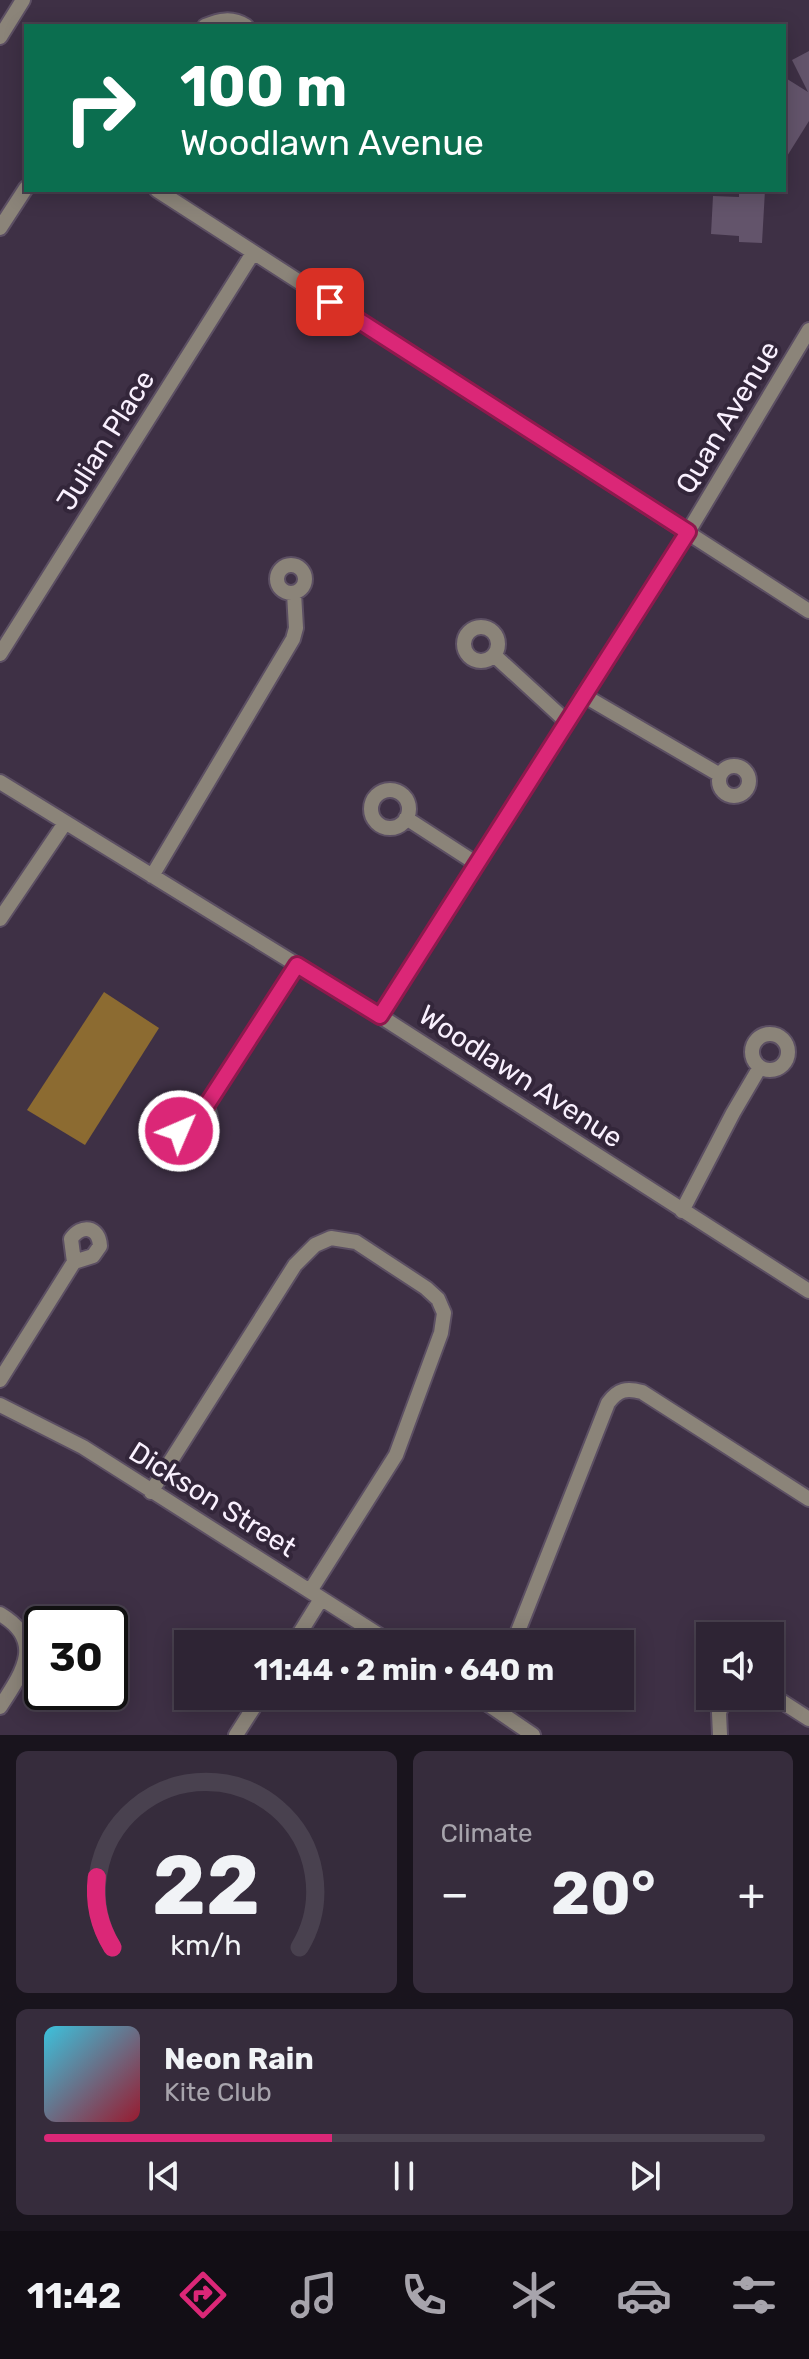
<!DOCTYPE html>
<meta charset="utf-8">
<style>
:root{--surface:#2e2434;--page:#362c3c;--text:#f1f3f6;--muted:#a7a4ac;--line:#49414f;--accent:#db2777}
body{margin:0;font-family:Rubik,sans-serif;background:var(--page);color:var(--text);height:100vh;display:flex;flex-direction:column;font-size:30px;white-space:nowrap}
*{box-sizing:border-box;margin:0}
p{font-size:26px;color:var(--muted)}
.icon{flex:none;width:44px;height:44px;fill:none;stroke:currentColor;stroke-width:2;stroke-linecap:round;stroke-linejoin:round}
.map{position:relative;height:1735px;overflow:hidden}
.side{display:flex;flex-direction:column;gap:16px;padding:16px;background:#19141d;flex:1}
.side>*{flex:none}
.top-card{position:absolute;left:24px;top:24px;width:762px;height:168px;border-radius:0px;box-shadow:0 4px 20px #0003,0 0 0 2px var(--line);background:#0b6e4f;color:#fff;overflow:hidden}
.buttons{position:absolute;left:696px;top:1622px;display:grid;gap:16px}
.buttons a{display:grid;place-items:center;width:88px;height:88px;border-radius:0px;background:var(--surface);box-shadow:0 4px 20px #0003,0 0 0 2px var(--line);font-size:40px}
.speed{position:absolute;left:24px;top:1606px;display:flex;gap:16px;font-size:40px;font-weight:700;text-align:center}
.speed>*{display:grid;place-content:center;width:104px;height:104px;border-radius:50%;background:var(--surface);box-shadow:0 4px 20px #0003,0 0 0 2px var(--line);line-height:1}
.speed .limit{border:4px solid #111;border-radius:12px;background:#fff;color:#111}
.pin{position:absolute;display:grid;place-items:center;width:68px;height:68px;color:#fff;margin:-34px;border-radius:16px;box-shadow:0 4px 12px #0006}
.me{position:absolute;width:88px;margin:-44px;rotate:45deg;stroke-linejoin:round;filter:drop-shadow(0 0 6px #0008)}
.turn{display:flex;align-items:center;gap:28px;height:168px;padding:0 24px;font-size:36px}
.turn .icon{width:104px;height:104px;stroke-width:2.5}
.turn b{display:block;font-size:56px;line-height:68px}
.big{font-size:60px;font-weight:700;line-height:1.1}
.side .card{flex:1;display:flex;flex-direction:column;justify-content:center;gap:12px;min-width:0;padding:0 28px;border-radius:12px;background:var(--page)}
.side .dial{align-items:center;gap:0}
.dial svg{height:208px;overflow:visible;fill:none;stroke:var(--line);stroke-width:7;stroke-linecap:round;text-anchor:middle}
.dial text{fill:var(--text);stroke:none}
.song{display:flex;align-items:center;gap:24px}
.cover{width:96px;height:96px;border-radius:12px;background:linear-gradient(135deg,hsl(190 70% 55%),hsl(350 70% 35%))}
.played{height:8px;border-radius:4px;background:linear-gradient(90deg,var(--accent) 40%,var(--line) 40%)}
.keys{display:flex;justify-content:space-around;direction:ltr}
.heat{display:flex;justify-content:space-between;align-items:center;font-size:44px;direction:ltr}
.side .tiles{flex:1;display:grid;gap:16px;grid-template-columns:1fr 1fr}
.card:last-child{grid-column:span 2}
.trip{position:absolute;left:174px;top:1630px;width:460px;height:80px;border-radius:0px;background:var(--surface);box-shadow:0 4px 20px #0003,0 0 0 2px var(--line);font-weight:700;line-height:80px;text-align:center}
.menu{display:flex;height:128px;justify-content:space-around;align-items:center;background:#120e15;color:var(--muted)}
.menu .icon{width:56px;height:56px}
.menu .active{color:var(--accent)}
.menu b{font-size:36px;color:var(--text)}
.map>svg:first-child{display:block}
.forest{fill:#8c6b31}
.building{fill:#63546b}
.lines{fill:none;stroke-linecap:round;stroke-linejoin:round}
.minor-casing{stroke:#5c4f63;stroke-width:18}
.minor{stroke:#8b8479;stroke-width:14}
.route-casing{stroke:#8e194d;stroke-width:20}
.route{stroke:#db2777;stroke-width:14}
.labels{text-anchor:middle;stroke-width:8;stroke-linejoin:round;paint-order:stroke}
.street-label{font-size:28px;fill:#f9f0fe;stroke:#33263a}
</style>
<div class="map">
<svg width="809" height="1735" viewBox="0 0 809 1735">
<rect width="100%" height="100%" fill="#3e3045"/>
<path class="forest" d="M104,992L159,1028L85,1145L27,1110Z"/>
<path class="building" d="M809,51V121L784,161V77L808,92L792,60Z
M739,190H765L762,243L739,242V236L711,234L713,196L739,197Z"/>
<g class="lines">
<g class="minor-casing">
<path id="minor" d="M205,26C219,20 232,17 246,26
M0,37L23,0
M157,190L809,611
M0,228L26,188
M277 579a14 14 0 1 1 28 0a14 14 0 1 1-28 0Z
M464 644a17 17 0 1 1 34 0a17 17 0 1 1-34 0Z
M0,654L253,253
M494,655L566,721
M583,695L720,775
M719 781a15 15 0 1 1 30 0a15 15 0 1 1-30 0Z
M0,782L380,1016L809,1291
M371 809a19 19 0 1 1 38 0a19 19 0 1 1-38 0Z
M406,818L477,864
M152,876L293,639L296,628L294,593
M0,919L65,823
M380,1016L688,532L809,330
M752 1052a18 18 0 1 1 36 0a18 18 0 1 1-36 0Z
M206,1106L189,1112L180,1121L179,1131C202,1154 219,1130 206,1106L297,965
M682,1211L733,1113L760,1067
M0,1380L74,1262L93,1256L100,1246C99,1226 81,1224 71,1239L74,1262
M0,1405L83,1447L393,1644
M151,1492L295,1265L315,1245L331,1238L356,1242L426,1288L438,1299L444,1313L441,1333L396,1455L310,1591
M0,1614C46,1641 22,1673 0,1707
M293,1644L321,1599
M513,1644L608,1403C618,1389 627,1388 642,1392L809,1499
M710,1645L706,1661L710,1668
M770,1694L809,1719
M476,1696L533,1735
M236,1735L261,1696
M720,1735L719,1713L725,1696"/>
</g>
<use href="#minor" class="minor"/>
</g>
<g class="lines">
<g class="route-casing">
<path id="route" d="M179,1131L180,1121L189,1112L206,1106L297,965L380,1016L688,532L330,302"/>
</g>
<use href="#route" class="route"/>
</g>
<g class="labels">
<g class="street-label">
<text transform="translate(727 417) rotate(-59)" y="10">Quan Avenue</text>
<text transform="translate(105 440) rotate(-58)" y="10">Julian Place</text>
<text transform="translate(521 1076) rotate(33)" y="10">Woodlawn Avenue</text>
<text transform="translate(213 1499) rotate(32)" y="10">Dickson Street</text>
</g>
</g>
</svg>
<div class="buttons">
<a><svg class="icon" aria-label="sound" viewBox="0 0 24 24"><path d="M4 9h4l5-4v14l-5-4H4zM17 9q2 3 0 6"/></svg></a>
</div>
<div class="speed"><div class="limit">30</div></div>
<div class="pin" style="left:330px;top:302px;background:#d93025"><svg class="icon" aria-label="arrive" viewBox="0 0 24 24"><path d="M6 21V4h12l-3 4 3 4H6"/></svg></div>
<svg class="me" style="left:179px;top:1131px" viewBox="-20 -20 40 40"><circle r="17" fill="#db2777" stroke="#fff" stroke-width="3"/><path d="M0-11L8 9 0 5-8 9z" fill="#fff"/></svg>
<div class="trip">11:44 · 2 min · 640 m</div>
<div class="top-card">
<div class="turn"><svg class="icon" aria-label="right" viewBox="0 0 24 24"><path d="M7 20v-9h11M14 6l5 5-5 5"/></svg><div><b>100 m</b>Woodlawn Avenue</div></div>
</div>
</div>
<section class="side">
<div class="tiles">
<div class="card dial"><svg viewBox="0 0 100 80">
<path d="M14 69A42 42 0 1 1 86 69"/>
<path d="M14 69A42 42 0 0 1 8 42" stroke="#db2777"/>
<text x="50" y="56" font-size="32" font-weight="700">22</text>
<text x="50" y="72" font-size="11">km/h</text>
</svg></div>
<div class="card"><p>Climate</p>
<div class="heat"><a>−</a><b class="big">20°</b><a>+</a></div>
</div>
<div class="card">
<div class="song"><i class="cover"></i><div><b>Neon Rain</b><p>Kite Club</p></div></div>
<div class="played"></div>
<div class="keys"><svg class="icon" aria-label="previous" viewBox="0 0 24 24"><path d="M18 5L8 12l10 7zM5 5v14"/></svg><svg class="icon" aria-label="pause" viewBox="0 0 24 24"><path d="M8 5v14M16 5v14"/></svg><svg class="icon" aria-label="next" viewBox="0 0 24 24"><path d="M6 5l10 7-10 7zM19 5v14"/></svg></div>
</div>
</div>
</section>
<nav class="menu">
<b>11:42</b>
<svg class="icon active" aria-label="directions" viewBox="0 0 24 24"><path d="M12 3l9 9-9 9-9-9zM9 14v-3h6M13 9l2 2-2 2"/></svg>
<svg class="icon" aria-label="music" viewBox="0 0 24 24"><path d="M9 18V5l10-2v13"/><circle cx="6" cy="18" r="3"/><circle cx="16" cy="16" r="3"/></svg>
<svg class="icon" aria-label="phone" viewBox="0 0 24 24"><path d="M5 4h4l2 5-3 2q2 4 5 5l2-3 5 2v4C11 20 4 13 5 4z"/></svg>
<svg class="icon" aria-label="climate" viewBox="0 0 24 24"><path d="M12 3v18M4 7l16 10M4 17L20 7"/></svg>
<svg class="icon" aria-label="car" viewBox="0 0 24 24"><path d="M5 17H2v-5l4-1 3-4h7l3 4 3 1v5h-3M9 17h6M6 11h13"/><circle cx="7" cy="17" r="2"/><circle cx="17" cy="17" r="2"/></svg>
<svg class="icon" aria-label="filters" viewBox="0 0 24 24"><path d="M4 7h16M4 17h16"/><circle cx="9" cy="7" r="2"/><circle cx="15" cy="17" r="2"/></svg>
</nav>
